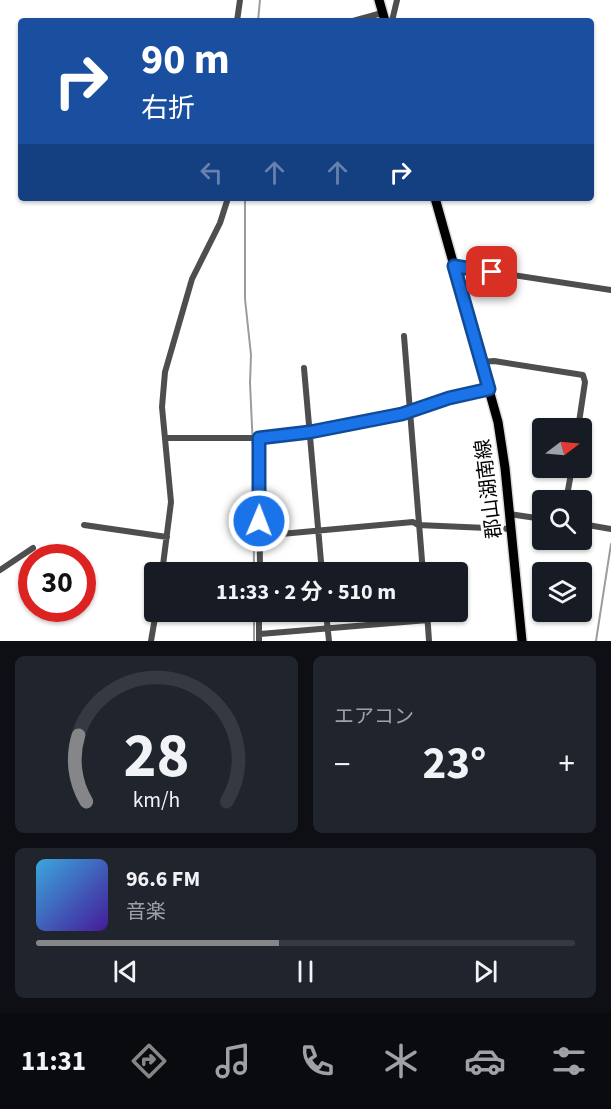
<!DOCTYPE html>
<html lang="ja">
<meta charset="utf-8">
<style>
:root{--surface:#171b24;--page:#20242c;--text:#f1f3f6;--muted:#9ea1a6;--line:#363941;--accent:#858687}
body{margin:0;font-family:"Source Sans 3","Noto Sans JP",sans-serif;background:var(--page);color:var(--text);height:100vh;display:flex;flex-direction:column;font-size:22px;white-space:nowrap}
*{box-sizing:border-box;margin:0}
p{font-size:20px;color:var(--muted)}
.icon{flex:none;width:33px;height:33px;fill:none;stroke:currentColor;stroke-width:2;stroke-linecap:round;stroke-linejoin:round}
.map{position:relative;height:641px;overflow:hidden}
.panel{display:flex;flex-direction:column;gap:15px;padding:15px;background:#0d0f14;flex:1}
.panel>*{flex:none}
.guide{position:absolute;left:18px;top:18px;width:576px;height:183px;border-radius:6px;box-shadow:0 2px 4px #0004;background:#1a4fa0;color:#fff;overflow:hidden}
.needle{width:39px;rotate:74deg}
.tools{position:absolute;left:532px;top:418px;display:grid;gap:12px}
.tools a{display:grid;place-items:center;width:60px;height:60px;border-radius:6px;background:var(--surface);box-shadow:0 2px 4px #0004;font-size:30px}
.speed{position:absolute;left:18px;top:544px;display:flex;gap:12px;font-size:30px;font-weight:700;text-align:center}
.speed>*{display:grid;place-content:center;width:78px;height:78px;border-radius:50%;background:var(--surface);box-shadow:0 2px 4px #0004;line-height:1}
.speed .limit{border:9px solid #d22;background:#fff;color:#111}
.pin{position:absolute;display:grid;place-items:center;width:51px;height:51px;color:#fff;margin:-26px;border-radius:12px;box-shadow:0 3px 9px #0006}
.me{position:absolute;width:66px;margin:-33px;rotate:1deg;stroke-linejoin:round;filter:drop-shadow(0 0 4px #0008)}
.turn{display:flex;align-items:center;gap:21px;height:126px;padding:0 24px;font-size:27px}
.turn .icon{width:78px;height:78px;stroke-width:2.5}
.turn b{display:block;font-size:42px;line-height:51px}
.lanes{display:flex;align-items:center;height:57px;padding:0 24px;background:#0003;justify-content:center;gap:30px;direction:ltr}
.lanes .off{opacity:.35}
.big{font-size:45px;font-weight:700;line-height:1.1}
.panel .widget{flex:1;display:flex;flex-direction:column;justify-content:center;gap:9px;min-width:0;padding:0 21px;border-radius:9px;background:var(--page)}
.panel .dial{align-items:center;gap:0}
.dial svg{height:156px;overflow:visible;fill:none;stroke:var(--line);stroke-width:7;stroke-linecap:round;text-anchor:middle}
.dial text{fill:var(--text);stroke:none}
.song{display:flex;align-items:center;gap:18px}
.cover{width:72px;height:72px;border-radius:9px;background:linear-gradient(135deg,hsl(200 70% 55%),hsl(260 70% 35%))}
.played{height:6px;border-radius:3px;background:linear-gradient(90deg,var(--accent) 45%,var(--line) 45%)}
.keys{display:flex;justify-content:space-around;direction:ltr}
.heat{display:flex;justify-content:space-between;align-items:center;font-size:33px;direction:ltr}
.panel .tiles{flex:1;display:grid;gap:15px;grid-template-columns:1fr 1fr}
.widget:last-child{grid-column:span 2}
.trip{position:absolute;left:144px;top:562px;width:324px;height:60px;border-radius:6px;background:var(--surface);box-shadow:0 2px 4px #0004;font-weight:700;line-height:60px;text-align:center}
.dock{display:flex;height:96px;justify-content:space-around;align-items:center;background:#090b0e;color:var(--muted)}
.dock .icon{width:42px;height:42px}
.dock .selected{color:var(--accent)}
.dock b{font-size:27px;color:var(--text)}
.map>svg:first-child{display:block}
.lines{fill:none;stroke-linecap:round;stroke-linejoin:round}
.stream{stroke:#9c9c9c;stroke-width:2}
.primary-casing{stroke:#dbdbdb;stroke-width:12}
.minor{stroke:#4e4e4e;stroke-width:6}
.primary{stroke:#000;stroke-width:9}
.route-casing{stroke:#114b97;stroke-width:15}
.route{stroke:#1a73e8;stroke-width:10}
.labels{text-anchor:middle;stroke-width:6;stroke-linejoin:round;paint-order:stroke}
.street-label{font-size:20px;fill:#000;stroke:#fff}
</style>
<div class="map">
<svg width="611" height="641" viewBox="0 0 611 641">
<rect width="100%" height="100%" fill="#fff"/>
<g class="lines">
<path class="stream" d="M258,21L260,0
M245,198V299L251,355L250,383L253,448L254,573
M254,641V612
M596,641L611,544"/>
<g class="primary-casing">
<path id="primary" d="M379,0L385,21
M435,198L498,422L505,468L522,641"/>
</g>
<path class="minor" d="M237,21L240,0
M353,21L382,13
M392,21L397,0
M454,266L611,290
M404,336L423,573
M482,362L494,361L583,375L585,382L578,429
M304,368L322,573
M165,438H257L310,432L402,414L449,398L489,389
M259,438L260,573
M566,501L572,468
M509,514L543,519
M582,524L611,529
M84,525L167,537
M259,536L413,522L418,525L511,529
M0,570L33,548
M162,573L171,502L162,407L165,372L192,279L220,223L228,198
M326,612L329,641
M427,612L429,641
M260,634L428,620
M151,641L156,612
M259,641V612"/>
<use href="#primary" class="primary"/>
</g>
<g class="lines">
<g class="route-casing">
<path id="route" d="M259,521V438L310,432L402,414L449,398L489,389L454,266L492,272"/>
</g>
<use href="#route" class="route"/>
</g>
<g class="labels">
<g class="street-label">
<text transform="translate(488 489) rotate(-97)" y="7">郡山湖南線</text>
</g>
</g>
</svg>
<div class="tools">
<a><svg class="needle" viewBox="-14 -14 28 28"><path d="M0-13l5 13h-10z" fill="#e53935"/><path d="M0 13l5-13h-10z" fill="#9ea1a6"/></svg></a>
<a><svg class="icon" aria-label="search" viewBox="0 0 24 24"><circle cx="10" cy="10" r="6"/><path d="M15 15l6 6"/></svg></a>
<a><svg class="icon" aria-label="layers" viewBox="0 0 24 24"><path d="M12 4l9 5-9 5-9-5zM3 14l9 5 9-5"/></svg></a>
</div>
<div class="speed"><div class="limit">30</div></div>
<div class="pin" style="left:492px;top:272px;background:#d93025"><svg class="icon" aria-label="arrive" viewBox="0 0 24 24"><path d="M6 21V4h12l-3 4 3 4H6"/></svg></div>
<svg class="me" style="left:259px;top:521px" viewBox="-20 -20 40 40"><circle r="17" fill="#1a73e8" stroke="#fff" stroke-width="3"/><path d="M0-11L8 9 0 5-8 9z" fill="#fff"/></svg>
<div class="trip">11:33 · 2 分 · 510 m</div>
<div class="guide">
<div class="turn"><svg class="icon" aria-label="right" viewBox="0 0 24 24"><path d="M7 20v-9h11M14 6l5 5-5 5"/></svg><div><b>90 m</b>右折</div></div>
<div class="lanes"><svg class="icon off" aria-label="left" viewBox="0 0 24 24"><path d="M17 20v-9H6M10 6l-5 5 5 5"/></svg><svg class="icon off" aria-label="ahead" viewBox="0 0 24 24"><path d="M12 20V5M6 11l6-6 6 6"/></svg><svg class="icon off" aria-label="ahead" viewBox="0 0 24 24"><path d="M12 20V5M6 11l6-6 6 6"/></svg><svg class="icon" aria-label="right" viewBox="0 0 24 24"><path d="M7 20v-9h11M14 6l5 5-5 5"/></svg></div>
</div>
</div>
<section class="panel">
<div class="tiles">
<div class="widget dial"><svg viewBox="0 0 100 80">
<path d="M14 69A42 42 0 1 1 86 69"/>
<path d="M14 69A42 42 0 0 1 10 35" stroke="#858687"/>
<text x="50" y="56" font-size="32" font-weight="700">28</text>
<text x="50" y="72" font-size="11">km/h</text>
</svg></div>
<div class="widget"><p>エアコン</p>
<div class="heat"><a>−</a><b class="big">23°</b><a>+</a></div>
</div>
<div class="widget">
<div class="song"><i class="cover"></i><div><b>96.6 FM</b><p>音楽</p></div></div>
<div class="played"></div>
<div class="keys"><svg class="icon" aria-label="previous" viewBox="0 0 24 24"><path d="M18 5L8 12l10 7zM5 5v14"/></svg><svg class="icon" aria-label="pause" viewBox="0 0 24 24"><path d="M8 5v14M16 5v14"/></svg><svg class="icon" aria-label="next" viewBox="0 0 24 24"><path d="M6 5l10 7-10 7zM19 5v14"/></svg></div>
</div>
</div>
</section>
<nav class="dock">
<b>11:31</b>
<svg class="icon selected" aria-label="directions" viewBox="0 0 24 24"><path d="M12 3l9 9-9 9-9-9zM9 14v-3h6M13 9l2 2-2 2"/></svg>
<svg class="icon" aria-label="music" viewBox="0 0 24 24"><path d="M9 18V5l10-2v13"/><circle cx="6" cy="18" r="3"/><circle cx="16" cy="16" r="3"/></svg>
<svg class="icon" aria-label="phone" viewBox="0 0 24 24"><path d="M5 4h4l2 5-3 2q2 4 5 5l2-3 5 2v4C11 20 4 13 5 4z"/></svg>
<svg class="icon" aria-label="climate" viewBox="0 0 24 24"><path d="M12 3v18M4 7l16 10M4 17L20 7"/></svg>
<svg class="icon" aria-label="car" viewBox="0 0 24 24"><path d="M5 17H2v-5l4-1 3-4h7l3 4 3 1v5h-3M9 17h6M6 11h13"/><circle cx="7" cy="17" r="2"/><circle cx="17" cy="17" r="2"/></svg>
<svg class="icon" aria-label="filters" viewBox="0 0 24 24"><path d="M4 7h16M4 17h16"/><circle cx="9" cy="7" r="2"/><circle cx="15" cy="17" r="2"/></svg>
</nav>
